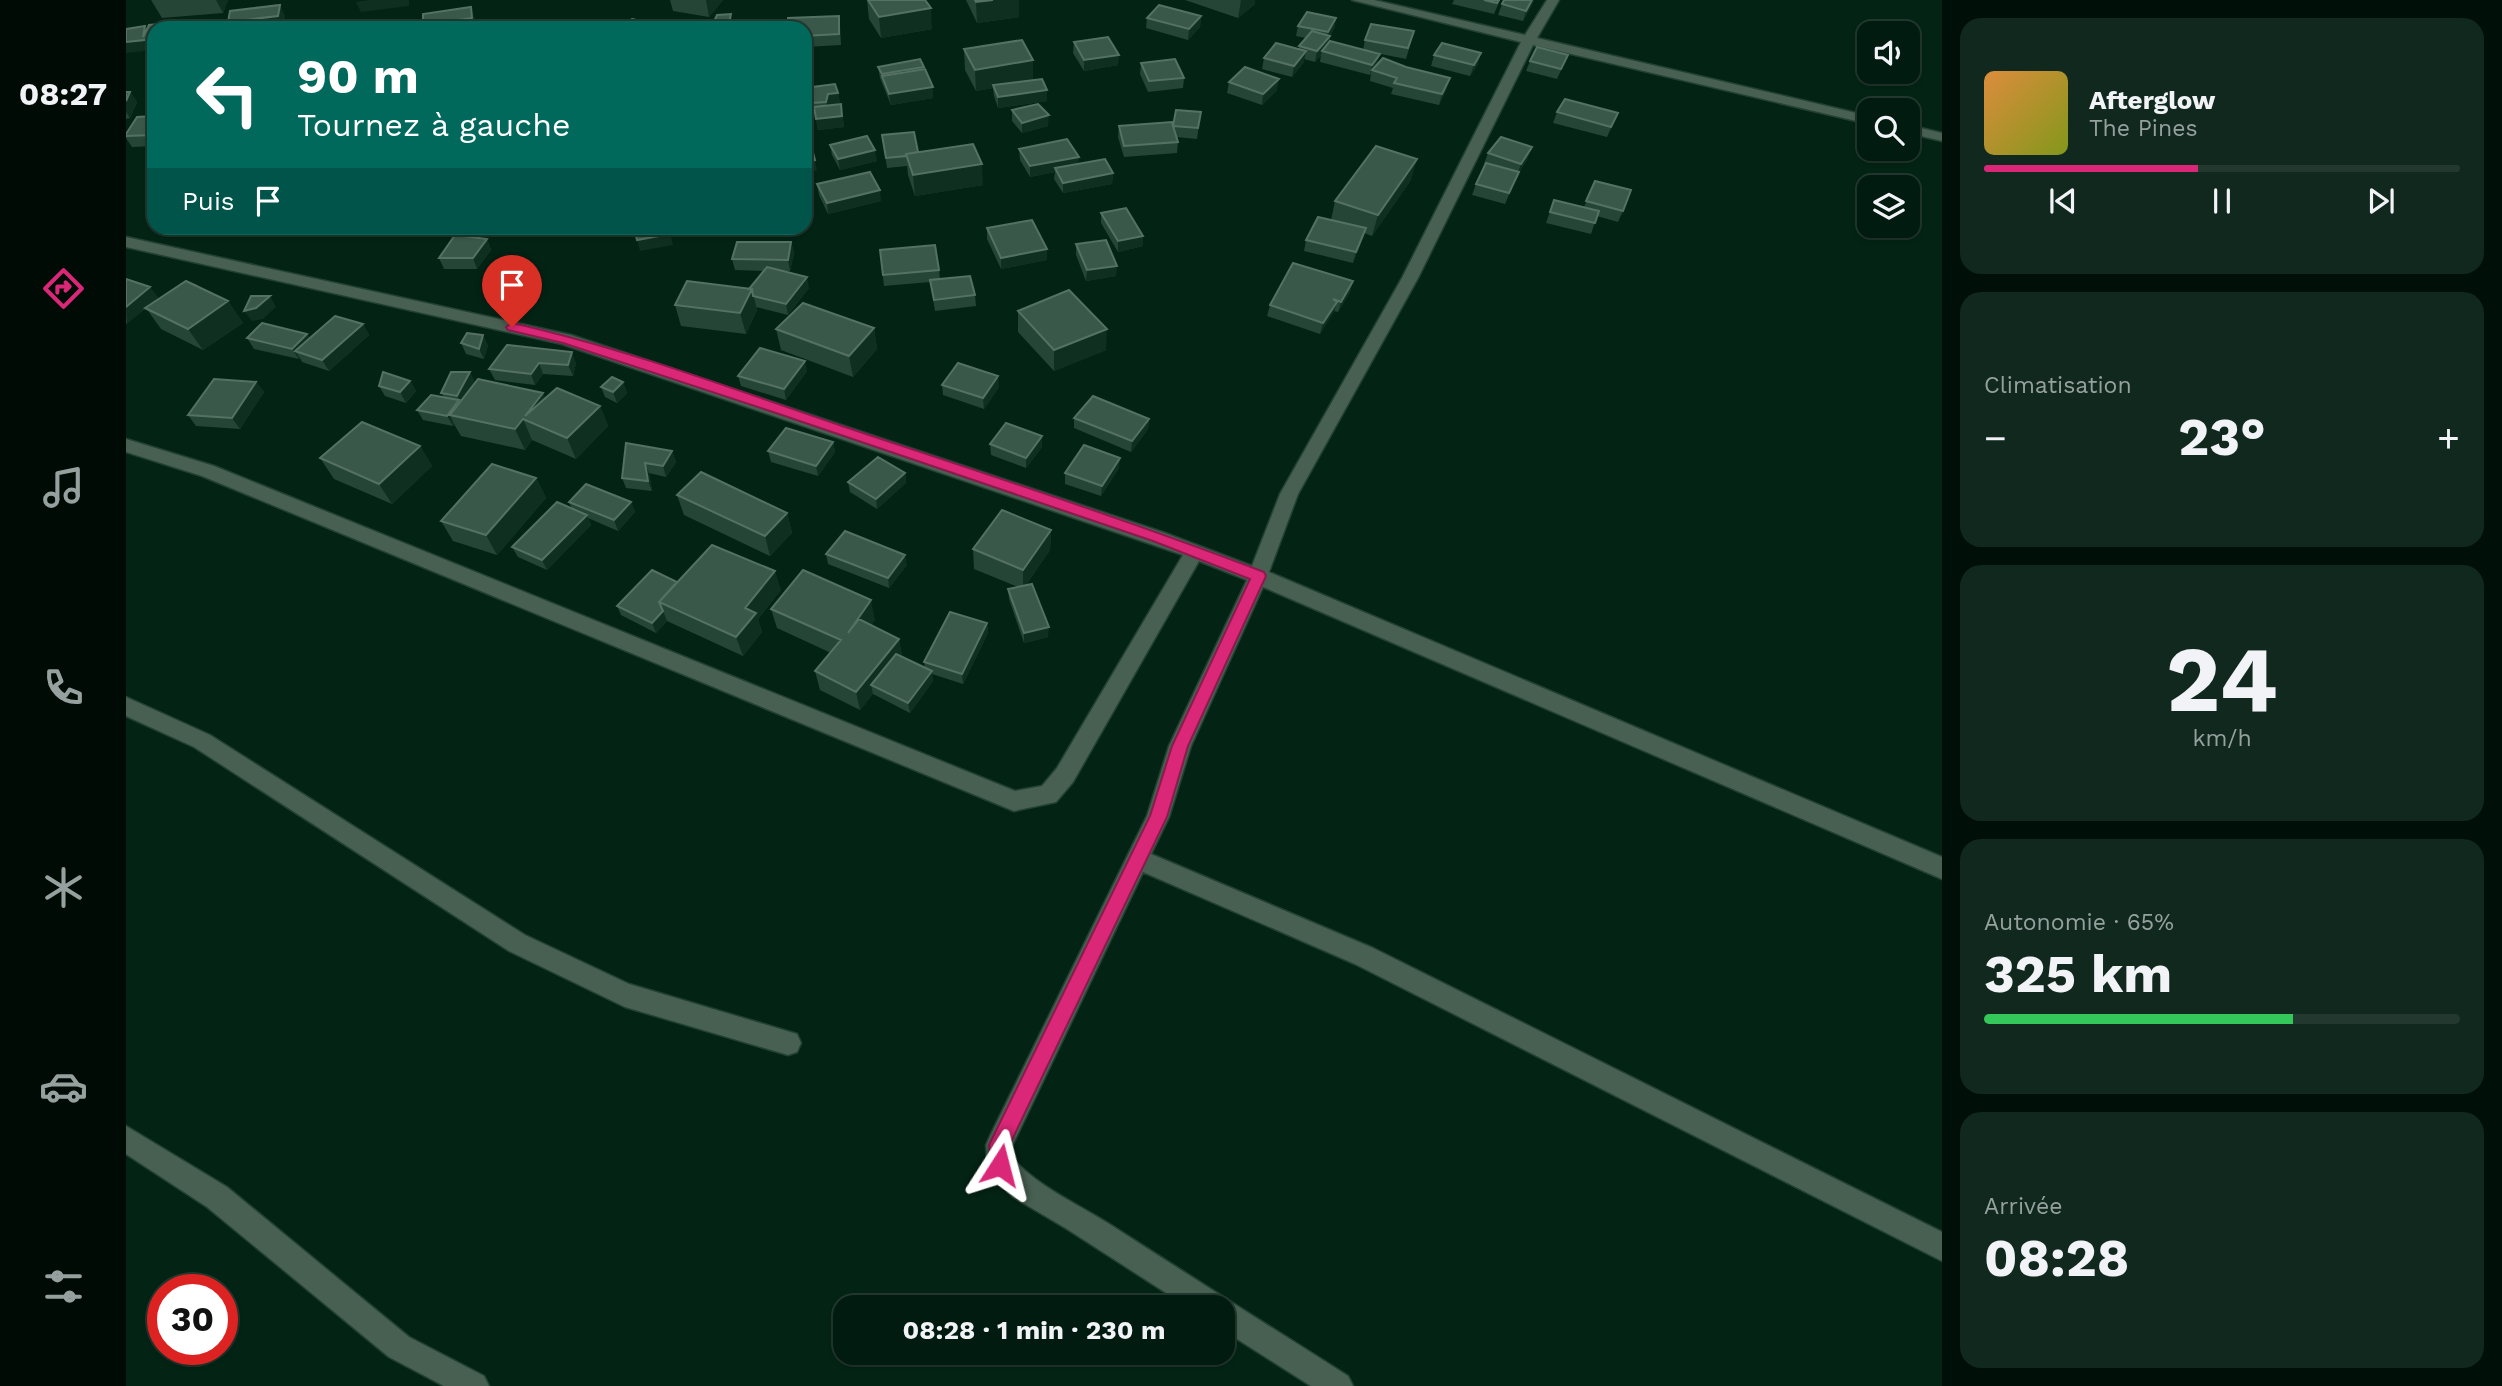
<!DOCTYPE html>
<html lang="fr">
<meta charset="utf-8">
<style>
:root{--surface:#021b10;--page:#10281e;--text:#f1f3f6;--muted:#96a19f;--line:#233930;--accent:#db2777}
body{margin:0;font-family:"Work Sans",sans-serif;background:var(--page);color:var(--text);height:100vh;display:flex;flex-direction:column;font-size:26px;white-space:nowrap}
*{box-sizing:border-box;margin:0}
p{font-size:23px;color:var(--muted)}
.icon{flex:none;width:38px;height:38px;fill:none;stroke:currentColor;stroke-width:2;stroke-linecap:round;stroke-linejoin:round}
.map{position:relative;flex:1;overflow:hidden}
.drawer{display:flex;flex-direction:column;gap:18px;padding:18px;background:#010f09;width:560px}
.drawer>*{flex:none}
.top-card{position:absolute;left:21px;top:21px;width:665px;height:214px;border-radius:21px;box-shadow:0 2px 5px #0004,0 0 0 2px var(--line);background:#00695c;color:#fff;overflow:hidden}
.buttons{position:absolute;left:1731px;top:21px;display:grid;gap:14px}
.buttons a{display:grid;place-items:center;width:63px;height:63px;border-radius:14px;background:var(--surface);box-shadow:0 2px 5px #0004,0 0 0 2px var(--line);font-size:35px}
.speed{position:absolute;left:21px;top:1274px;display:flex;gap:14px;font-size:35px;font-weight:700;text-align:center}
.speed>*{display:grid;place-content:center;width:91px;height:91px;border-radius:50%;background:var(--surface);box-shadow:0 2px 5px #0004,0 0 0 2px var(--line);line-height:1}
.speed .limit{border:10px solid #d22;background:#fff;color:#111}
.pin{position:absolute;display:grid;place-items:center;width:60px;height:60px;color:#fff;margin:-72px -30px;border-radius:50% 50% 50% 0;rotate:-45deg;box-shadow:0 0 7px #0007}
.pin .icon{rotate:45deg}
.me{position:absolute;width:77px;margin:-38px;rotate:9deg;stroke-linejoin:round;filter:drop-shadow(0 0 5px #0008)}
.turn{display:flex;align-items:center;gap:24px;height:147px;padding:0 35px;font-size:32px}
.turn .icon{width:91px;height:91px;stroke-width:2.5}
.turn b{display:block;font-size:49px;line-height:60px}
.then{display:flex;align-items:center;height:66px;padding:0 35px;background:#0003;gap:14px;font-size:26px}
.big{font-size:52px;font-weight:700;line-height:1.1}
.drawer .widget{flex:1;display:flex;flex-direction:column;justify-content:center;gap:10px;min-width:0;padding:0 24px;border-radius:21px;background:var(--page)}
.drawer .dial{align-items:center;gap:0}
.dial b{font-size:91px;line-height:1}
.song{display:flex;align-items:center;gap:21px}
.cover{width:84px;height:84px;border-radius:10px;background:linear-gradient(135deg,hsl(30 70% 55%),hsl(70 70% 35%))}
.played{height:7px;border-radius:4px;background:linear-gradient(90deg,var(--accent) 45%,var(--line) 45%)}
.keys{display:flex;justify-content:space-around;direction:ltr}
.heat{display:flex;justify-content:space-between;align-items:center;font-size:38px;direction:ltr}
.charge{height:10px;border-radius:5px;background:linear-gradient(90deg,#34c759 65%,var(--line) 0)}
.trip{position:absolute;left:707px;top:1295px;width:402px;height:70px;border-radius:21px;background:var(--surface);box-shadow:0 2px 5px #0004,0 0 0 2px var(--line);font-weight:700;line-height:70px;text-align:center}
main{display:flex;flex:1;min-height:0}
.tab-bar{display:flex;flex-direction:column;width:126px;justify-content:space-around;align-items:center;background:#010b06;color:var(--muted)}
.tab-bar .icon{width:49px;height:49px}
.tab-bar .active{color:var(--accent)}
.tab-bar b{font-size:32px;color:var(--text)}
.map>svg:first-child{display:block}
.lines{fill:none;stroke-linecap:round;stroke-linejoin:round}
.minor-casing{stroke:#224133;stroke-width:3}
.minor{fill:#486052;fill-rule:evenodd}
.wall{fill:#254536}
.shaded-wall{fill:#0f3020}
.building{fill:#3a5849;stroke:#547162;stroke-width:2}
.route{fill:#db2777;stroke:#8e194d;stroke-width:2}
</style>
<main>
<nav class="tab-bar">
<b>08:27</b>
<svg class="icon active" aria-label="directions" viewBox="0 0 24 24"><path d="M12 3l9 9-9 9-9-9zM9 14v-3h6M13 9l2 2-2 2"/></svg>
<svg class="icon" aria-label="music" viewBox="0 0 24 24"><path d="M9 18V5l10-2v13"/><circle cx="6" cy="18" r="3"/><circle cx="16" cy="16" r="3"/></svg>
<svg class="icon" aria-label="phone" viewBox="0 0 24 24"><path d="M5 4h4l2 5-3 2q2 4 5 5l2-3 5 2v4C11 20 4 13 5 4z"/></svg>
<svg class="icon" aria-label="climate" viewBox="0 0 24 24"><path d="M12 3v18M4 7l16 10M4 17L20 7"/></svg>
<svg class="icon" aria-label="car" viewBox="0 0 24 24"><path d="M5 17H2v-5l4-1 3-4h7l3 4 3 1v5h-3M9 17h6M6 11h13"/><circle cx="7" cy="17" r="2"/><circle cx="17" cy="17" r="2"/></svg>
<svg class="icon" aria-label="filters" viewBox="0 0 24 24"><path d="M4 7h16M4 17h16"/><circle cx="9" cy="7" r="2"/><circle cx="15" cy="17" r="2"/></svg>
</nav>
<div class="map">
<svg width="1816" height="1386" viewBox="0 0 1816 1386">
<rect width="100%" height="100%" fill="#032415"/>
<g class="lines">
<g class="minor-casing">
<path id="minor" d="M1226,0H1248L1399,35L1421,0H1433L1411,38L1743,116V124L1407,45L1292,278L1172,494L1143,572L1816,857V879L1137,587L1065,746L1043,817L1025,854L1247,948L1816,1232V1261L1229,964L1017,872L886,1146L887,1159C915,1189 954,1205 988,1227C1067,1278 1143,1326 1222,1376L1227,1386H1185L1097,1330V1307H1062L941,1229L887,1197L865,1174L861,1165L860,1145L864,1136L1021,816L1043,746L1121,580L1073,561L947,782L930,802L888,811L76,476L0,452V439L88,466L889,791L916,786L931,768L1057,555L436,344L0,247V237L445,335L1039,533L1126,566L1154,494L1276,278L1395,42Z
M1782,125L1816,133V141L1782,133Z
M0,697L84,735L399,935L503,984L671,1034L675,1043L671,1052L662,1055L499,1007L383,951L68,747L0,716Z
M0,1126L101,1187L283,1337L358,1376L363,1386H318L263,1357L81,1207L0,1154Z"/>
</g>
<use href="#minor" class="minor"/>
</g>
<path class="wall" d="M25,0H102L97,13L36,18Z
M544,0H597L583,17L547,11Z
M741,0H799L806,29L755,38L743,19Z
M840,0H893V17L851,23Z
M1059,0H1129V4L1112,18Z
M1328,0H1374L1368,14L1326,4Z
M1407,3L1397,21L1372,15L1376,4Z
M1075,16L1074,27L1062,40L1020,28L1021,18Z
M1210,18L1208,29L1204,36L1203,42L1237,50L1239,40L1288,31L1280,59L1250,53L1251,64L1321,88L1313,105L1265,94L1267,88L1244,81L1245,73L1244,75L1194,62L1195,55L1189,62L1178,59V62L1166,77L1136,69L1138,58L1173,49V46L1180,38L1170,36L1172,26Z
M714,26L715,45L679,47V28Z
M948,42L992,65L958,71L947,53Z
M838,49L907,60V80L921,101L872,108L868,96L867,88L850,91L839,70Z
M1308,55L1352,64L1344,76L1305,66Z
M1442,55L1431,79L1400,71L1404,61Z
M1015,63L1058,78L1057,88L1022,92L1014,74Z
M752,67L798,70L807,87V98L765,105L754,78Z
M1103,82L1151,90L1136,105L1101,93Z
M679,88L712,93L714,103L704,105L715,104L718,127L692,130L689,114L686,108L679,109Z
M0,92H4L11,102L4,118L0,119Z
M886,110L922,126L896,133L886,121Z
M1075,112L1071,139L1050,137L1052,142L1051,153L998,157L992,137L993,126H1047Z
M1431,112L1492,113L1481,137L1427,123Z
M28,116V146L6,147L0,138V136Z
M756,135L792,152L857,185L789,196L782,175L781,166L761,168Z
M704,145L751,161L714,170L706,155Z
M893,149L987,173L986,184L937,193L928,179L929,172L904,177L894,160Z
M1362,153L1402,158L1393,172L1379,204L1346,195L1350,184L1360,164H1358Z
M1285,180L1246,236L1238,233L1227,263L1178,251L1180,240L1205,220L1209,201Z
M1469,181L1497,211L1492,222L1471,216L1465,234L1420,223L1428,200L1458,207Z
M691,184L755,201L702,214L693,195Z
M975,213L1017,246L992,252L975,223Z
M861,228L921,260L875,269L861,239Z
M361,239L365,250L351,269H318L313,258Z
M665,242L668,253L664,271H657L683,288L662,315L630,307L631,310L620,334L555,326L549,305L623,289L638,271L609,270L606,259Z
M950,244L990,276L960,281L950,255Z
M754,250L813,270L814,279L849,295L850,306L809,311L804,282L758,286Z
M0,279L32,297L20,308L63,283L70,284L72,287L102,301L117,323L77,350L35,329L20,308L0,324Z
M1227,281L1224,292L1212,312L1208,311L1194,334L1141,316L1144,305Z
M892,311L980,350L928,371L892,332Z
M237,324L243,335L203,371L176,362L174,358L173,359L128,349L121,338L181,334L184,338Z
M748,328L751,349L727,377L655,350L650,329Z
M335,343L362,345L358,359L340,354Z
M381,345L450,363L447,376L417,374L409,385L369,380L363,369Z
M681,371L660,400L615,386L612,376Z
M284,381L290,391L280,403L259,396L253,386Z
M130,382L138,392L114,429L70,426L62,415Z
M349,382L348,385L417,393L419,398L474,406L482,426L450,459L406,440L399,450L335,436L328,424L327,426L297,420L291,410L318,397L315,393Z
M497,382L501,393L491,403L479,397L475,387Z
M816,385L873,387L858,409L817,395Z
M948,418L1023,419L1022,429L1005,452L948,428Z
M916,436V447L900,468L865,455L864,444Z
M707,442L709,452L692,476L645,462L642,451Z
M500,443L546,451L550,462L540,477L523,473L526,491L500,488L496,478Z
M294,446L306,466L266,504L208,479L194,458Z
M993,468L975,496L939,484V473Z
M779,473L780,483L751,509L724,492L722,482Z
M410,478L420,498L371,555L327,541L315,521Z
M551,495L661,513L666,533L644,556L558,515Z
M443,502H505L509,512L492,531L462,518L465,525L421,570L392,557L386,547L446,509Z
M925,530L924,550L900,585L922,637L898,643L883,599L882,589L892,587L848,569L847,549Z
M700,554L781,565L763,588L702,564Z
M551,582L655,590L632,619L636,632L617,656L541,621L530,633L495,615L491,606Z
M645,609L749,620L745,625L773,639L776,657L799,668L798,662L861,623L862,633L837,684L806,674L807,681L784,713L747,694L734,710L694,690L689,671L705,653L651,628Z"/>
<path class="shaded-wall" d="M90,0H102L97,13Z
M243,0H283V6L235,12L230,2Z
M580,0H597L583,17Z
M867,0H893V17L851,23L850,2Z
M1115,0H1129V4L1112,18Z
M1406,0H1408L1407,3L1397,21L1400,11Z
M154,5L159,16L158,27L146,28H105L102,22Z
M345,7L349,18L350,28H299L297,25Z
M805,8L806,29L755,38L753,17Z
M605,14L607,25V28H602Z
M1075,16L1074,27L1062,40L1063,29Z
M1210,18L1208,29L1203,38L1204,36L1202,47L1196,51L1195,55L1189,62L1191,51L1200,41L1202,32Z
M19,26L25,37L28,39V50L0,53V42L17,37Z
M1180,51L1178,62L1166,77L1168,66Z
M1355,53L1352,64L1344,76L1348,65Z
M1254,54L1251,65L1246,70L1244,75L1246,65Z
M993,55L992,65L958,71V60Z
M907,60V81L867,85V88L850,91L849,70Z
M798,67L799,77H756V74Z
M1324,78L1321,88L1313,105L1316,94Z
M1153,79L1151,90L1136,105L1137,94Z
M807,87V98L765,105L763,94Z
M921,90V101L872,108V97Z
M4,92L11,102L4,118L0,112V101Z
M712,93L714,103L704,105L702,113L700,102L702,94Z
M715,104L718,127L692,130L690,119Z
M923,115L922,126L896,133V123Z
M1406,147L1402,158L1391,175L1395,164Z
M749,150L751,161L714,170L712,159Z
M953,157L952,167L929,168V172L904,177V166Z
M1291,159L1285,180L1246,236L1252,215Z
M689,160L691,171L679,172V161Z
M856,164L857,185L789,196L787,175Z
M987,173L986,184L937,193V183Z
M754,190L755,201L702,214L701,203Z
M543,228L547,245L514,251L511,240Z
M598,228H636L600,236Z
M1240,228L1237,239L1227,263L1230,252Z
M1017,236V246L992,252V241Z
M361,239L365,250L351,269L347,258Z
M665,242L668,253L664,271L662,260Z
M921,249V260L875,269V258Z
M991,266L990,276L960,281L961,270Z
M681,277L683,288L662,315L660,304Z
M1227,281L1224,292L1212,312L1215,302Z
M24,287L32,297L1,324L0,307Z
M626,289L631,310L620,334L614,313Z
M144,296L150,307L137,319L126,321L118,311Z
M102,301L117,323L77,350L62,329Z
M1211,302L1208,312L1194,334L1197,323Z
M237,324L243,335L203,371L196,360Z
M748,328L751,349L727,377L723,356Z
M981,329L980,350L928,371V350Z
M181,334L188,345L169,351L174,358L173,359L166,349Z
M357,335L362,345L358,359L353,349Z
M446,352L450,363L447,376L442,365Z
M679,361L681,371L660,400L658,389Z
M413,363L417,374L409,385L405,374Z
M344,372L349,382L336,406L331,396Z
M872,376L873,387L858,409L857,398Z
M284,381L290,391L280,403L274,392Z
M130,382L138,392L114,429L106,418Z
M497,382L501,393L491,403L487,392Z
M417,393L426,413L399,416Z
M333,400L338,411L324,415L328,424L327,426L321,416Z
M474,406L482,426L450,459L441,438Z
M397,419L406,440L399,450L389,429Z
M1023,419L1022,429L1005,452L1006,441Z
M916,436V447L900,468V458Z
M707,442L709,452L692,476L690,466Z
M294,446L306,466L266,504L253,484Z
M546,451L550,462L540,477L537,466Z
M994,458L993,468L975,496L976,486Z
M519,463L523,473L526,491L522,481Z
M779,473L780,483L751,509L750,499Z
M410,478L420,498L371,555L360,535Z
M505,502L509,512L492,531L488,520Z
M661,513L666,533L644,556L639,536Z
M461,515L465,525L421,570L416,560Z
M925,530L924,550L897,589V570Z
M779,555L781,565L763,588L762,578Z
M649,571L655,590L632,619L636,632L617,656L610,637L619,608Z
M745,600L749,620L726,652L722,633Z
M537,611L541,621L530,633L526,623Z
M861,623L862,633L837,684L836,674Z
M923,627L922,637L898,643V633Z
M773,639L776,657L745,685L747,694L734,710L730,692Z
M806,671L807,681L784,713L782,703Z"/>
<path class="building" d="M742,0H799L805,8L753,17Z
M849,0H867L850,2Z
M1358,0H1373L1371,3Z
M1378,0H1406L1400,11L1376,4Z
M154,5L152,16L102,22L104,11Z
M1033,5L1075,16L1063,29L1021,18Z
M345,7L346,18L297,25V14Z
M1181,12L1210,18L1202,32L1172,26Z
M605,14L602,28H585L591,15Z
M713,16V34L679,36V28H662V18Z
M506,19L531,25L527,28H495Z
M45,23L43,28H28V39L0,42V29L19,26L17,37L23,25Z
M206,24L209,28H191Z
M408,24V28H369V27Z
M1245,24L1288,31L1282,48L1239,40Z
M1186,31L1204,36L1191,51L1173,46Z
M982,37L993,55L958,60L948,42Z
M896,40L907,60L849,70L838,49Z
M1204,41L1254,54L1246,65L1196,51Z
M1150,43L1180,51L1168,66L1138,58Z
M1316,43L1355,53L1348,65L1308,55Z
M1411,47L1442,55L1435,69L1404,61Z
M1257,58L1280,67L1324,78L1316,94L1268,83L1271,78L1246,70Z
M794,59L798,67L756,74L752,67Z
M1049,59L1058,78L1023,81L1015,63Z
M1119,67L1153,79L1137,94L1103,82Z
M799,69L807,87L763,94L756,76Z
M916,79L921,90L872,97L867,85Z
M709,84L712,93L702,94L700,102L687,103L684,98H679V88Z
M0,92H4L0,101Z
M1439,99L1492,113L1485,127L1431,112Z
M715,104L716,116L690,119L688,107Z
M912,104L923,115L896,123L886,110Z
M1050,110L1075,112L1072,128L1047,126L1052,142L998,146L993,126L1046,122L1047,126Z
M28,116V135L0,136V134L11,117Z
M788,132L792,152L780,154V156L760,158L756,135Z
M741,136L749,150L712,159L704,145Z
M1375,137L1406,147L1395,164L1362,153Z
M941,139L953,157L904,166L893,149Z
M847,144L856,164L787,175L780,154Z
M685,145L689,160L679,161V146Z
M1250,146L1291,159L1252,215L1209,201Z
M979,159L987,173L937,183L929,168Z
M1360,163L1393,172L1383,193L1350,184Z
M744,172L754,190L701,203L691,184Z
M1469,181L1505,190L1497,211L1460,201Z
M1428,200L1473,211L1469,223L1424,212Z
M1000,208L1017,236L992,241L975,213Z
M1192,217L1240,228L1230,252L1180,240Z
M906,220L921,249L875,258L861,228Z
M508,228H543L544,234L511,240Z
M329,235L361,239L347,258H313Z
M980,240L991,266L961,270L950,244Z
M611,242H665L662,260L606,259Z
M809,245L813,270L757,275L754,250Z
M1167,263L1227,281L1215,302L1207,299L1211,302L1197,323L1144,305Z
M641,267L681,277L660,304L627,296L626,289H623Z
M844,276L849,295L808,300L804,280Z
M0,279L24,287L0,307Z
M60,281L102,301L62,329L19,308Z
M561,281L626,289L614,313L549,305Z
M943,290L981,329L928,350L892,311Z
M125,296H144L130,308L118,311Z
M677,303L748,328L723,356L650,329Z
M209,316L237,324L196,360L169,351Z
M136,323L181,334L166,349L121,338Z
M341,333L357,335L353,349L335,343Z
M381,345L446,352L442,365L413,363L405,374L363,369Z
M634,348L679,361L658,389L612,376Z
M832,363L872,376L857,398L816,385Z
M257,372L284,381L274,392L253,386Z
M325,372H344L331,396L315,393Z
M486,377L497,382L487,392L475,387Z
M88,379L130,382L106,418L62,415Z
M352,379L417,393L399,416L431,388L474,406L441,438L397,419L389,429L324,415Z
M305,395L333,400L321,416L291,410Z
M967,396L1023,419L1006,441L948,418Z
M236,422L294,446L253,484L194,458Z
M880,423L916,436L900,458L864,444Z
M660,428L707,442L690,466L642,451Z
M500,443L546,451L537,466L519,463L522,481L496,478Z
M958,445L994,458L976,486L939,473Z
M752,457L779,473L750,499L722,482Z
M366,464L410,478L360,535L315,521Z
M575,472L661,513L639,536L551,495Z
M460,484L505,502L488,520L443,502Z
M431,502L461,515L416,560L386,547Z
M876,510L925,530L897,570L847,549Z
M719,531L779,555L762,578L700,554Z
M586,545L649,571L619,608L630,613L610,637L533,602Z
M526,570L551,582L533,602L537,611L526,623L491,606Z
M677,570L745,600L722,633L733,619L773,639L730,692L689,671L715,640L645,609Z
M906,584L923,627L898,633L882,589Z
M824,612L861,623L836,674L798,662Z
M770,654L806,671L782,703L745,685Z"/>
<path class="route" d="M386,323C498,348 607,389 716,426C857,473 999,519 1138,572L1140,576L1062,746L1041,817L883,1146L881,1172L874,1175L867,1172L863,1145L1024,816L1046,746L1124,579L1027,541L650,413L437,343L382,330L380,327Z"/>
</svg>
<div class="buttons">
<a><svg class="icon" aria-label="sound" viewBox="0 0 24 24"><path d="M4 9h4l5-4v14l-5-4H4zM17 9q2 3 0 6"/></svg></a>
<a><svg class="icon" aria-label="search" viewBox="0 0 24 24"><circle cx="10" cy="10" r="6"/><path d="M15 15l6 6"/></svg></a>
<a><svg class="icon" aria-label="layers" viewBox="0 0 24 24"><path d="M12 4l9 5-9 5-9-5zM3 14l9 5 9-5"/></svg></a>
</div>
<div class="speed"><div class="limit">30</div></div>
<div class="pin" style="left:386px;top:327px;background:#d93025"><svg class="icon" aria-label="arrive" viewBox="0 0 24 24"><path d="M6 21V4h12l-3 4 3 4H6"/></svg></div>
<svg class="me" style="left:874px;top:1165px" viewBox="-20 -20 40 40"><path d="M0-17L14 15 0 8-14 15z" fill="#db2777" stroke="#fff" stroke-width="4"/></svg>
<div class="trip">08:28 · 1 min · 230 m</div>
<div class="top-card">
<div class="turn"><svg class="icon" aria-label="left" viewBox="0 0 24 24"><path d="M17 20v-9H6M10 6l-5 5 5 5"/></svg><div><b>90 m</b>Tournez à gauche</div></div>
<div class="then">Puis<svg class="icon" aria-label="arrive" viewBox="0 0 24 24"><path d="M6 21V4h12l-3 4 3 4H6"/></svg></div>
</div>
</div>
<section class="drawer">
<div class="widget">
<div class="song"><i class="cover"></i><div><b>Afterglow</b><p>The Pines</p></div></div>
<div class="played"></div>
<div class="keys"><svg class="icon" aria-label="previous" viewBox="0 0 24 24"><path d="M18 5L8 12l10 7zM5 5v14"/></svg><svg class="icon" aria-label="pause" viewBox="0 0 24 24"><path d="M8 5v14M16 5v14"/></svg><svg class="icon" aria-label="next" viewBox="0 0 24 24"><path d="M6 5l10 7-10 7zM19 5v14"/></svg></div>
</div>
<div class="widget"><p>Climatisation</p>
<div class="heat"><a>−</a><b class="big">23°</b><a>+</a></div>
</div>
<div class="widget dial"><b>24</b><p>km/h</p></div>
<div class="widget"><p>Autonomie · 65%</p><b class="big">325 km</b><div class="charge"></div></div>
<div class="widget"><p>Arrivée</p><b class="big">08:28</b></div>
</section>
</main>
